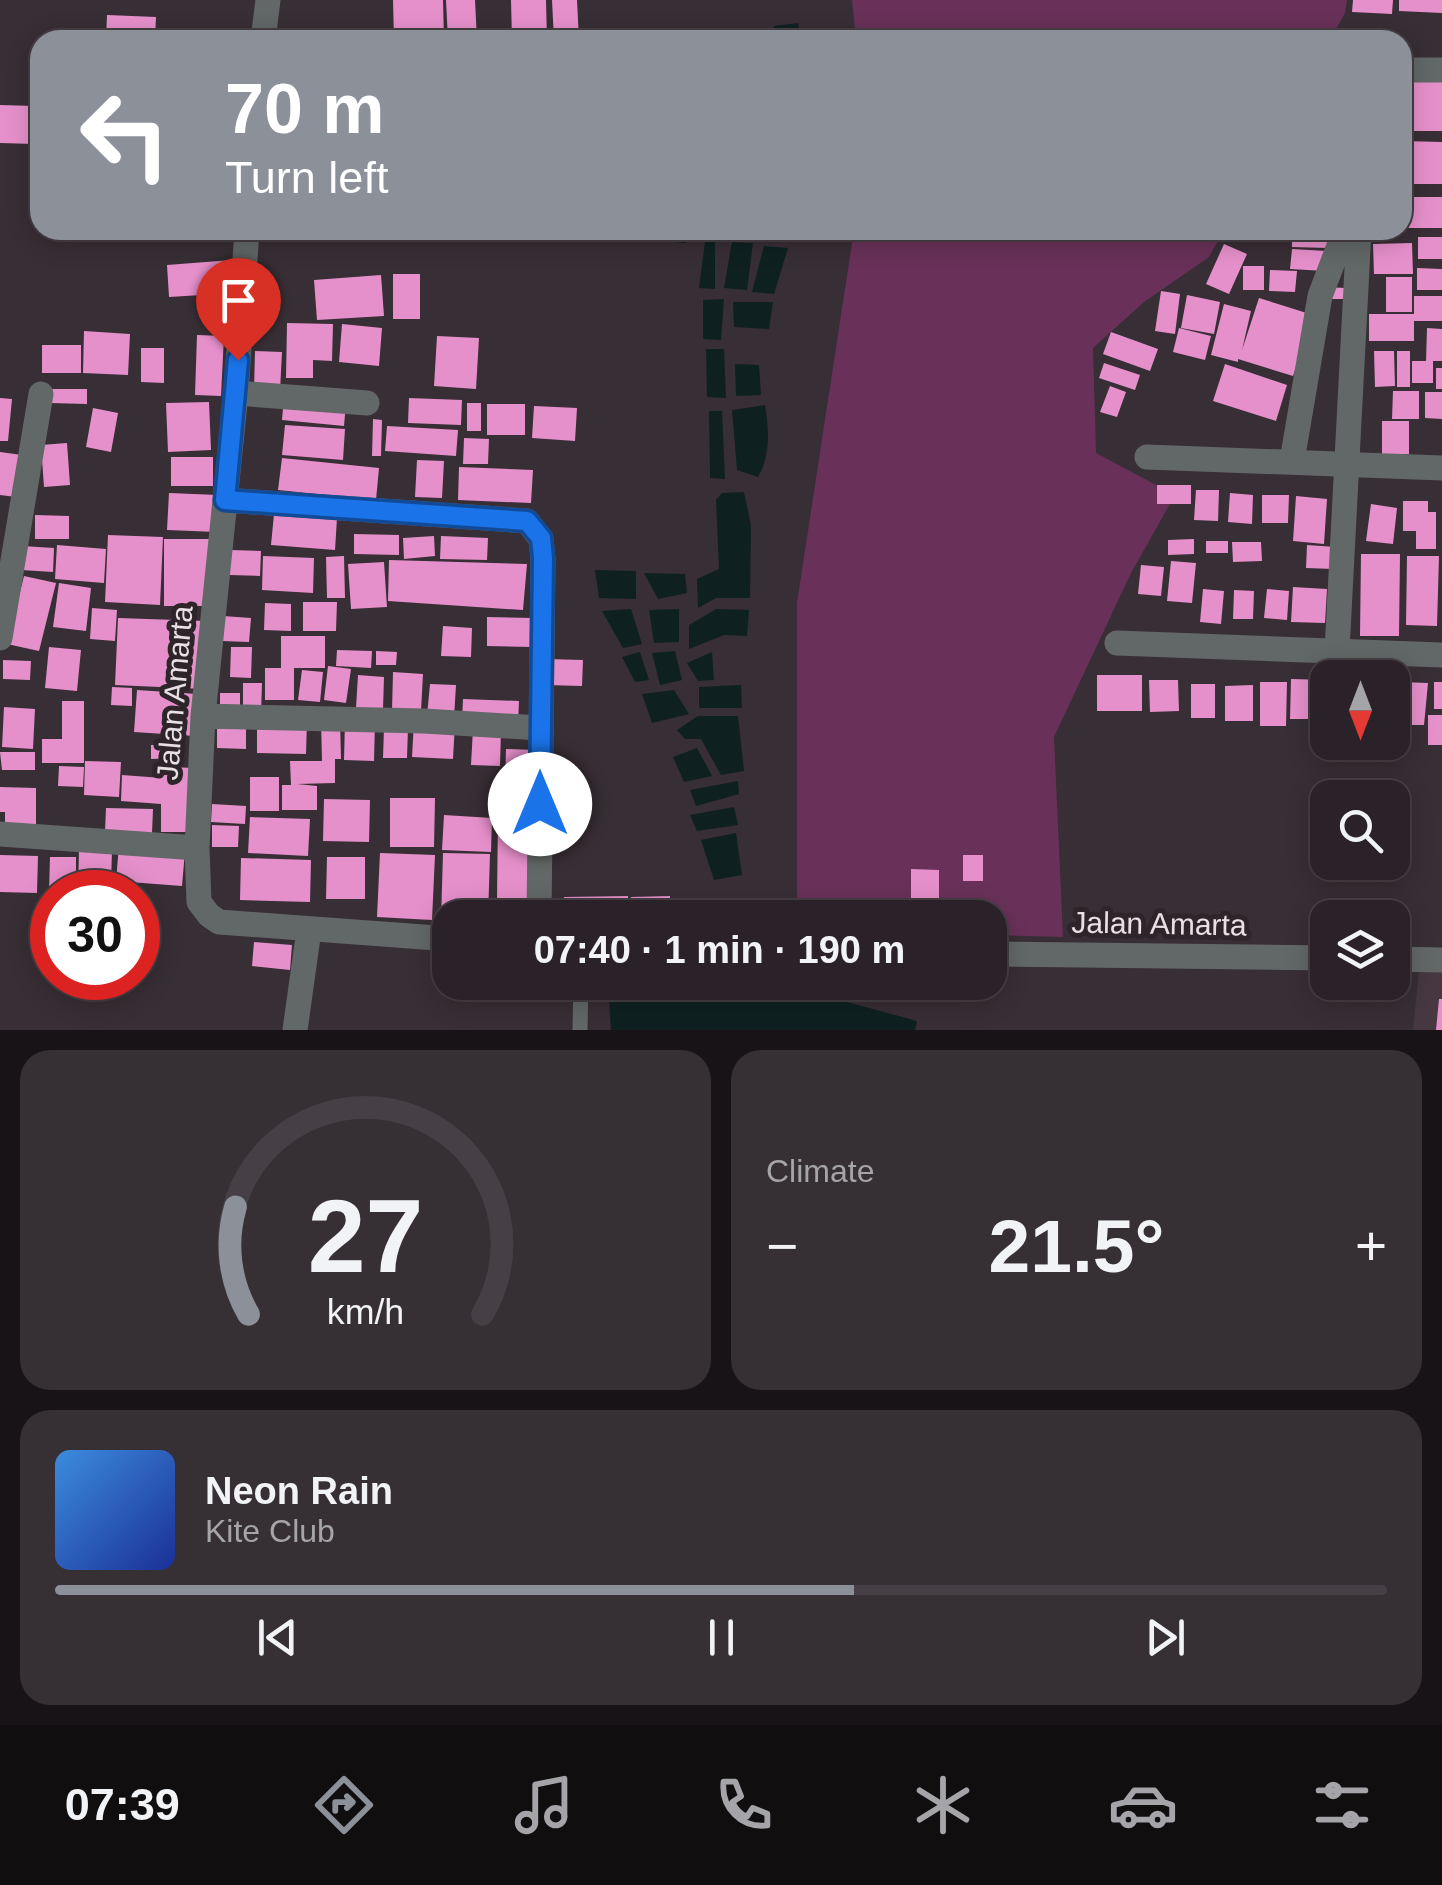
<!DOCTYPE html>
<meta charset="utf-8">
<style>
:root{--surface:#2a2228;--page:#362f34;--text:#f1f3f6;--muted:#a5a4a8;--line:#463f45;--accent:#8c9099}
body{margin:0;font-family:Arial,sans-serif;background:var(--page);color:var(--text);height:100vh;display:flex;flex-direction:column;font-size:38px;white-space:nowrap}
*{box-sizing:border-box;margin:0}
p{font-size:32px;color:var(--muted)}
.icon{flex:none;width:55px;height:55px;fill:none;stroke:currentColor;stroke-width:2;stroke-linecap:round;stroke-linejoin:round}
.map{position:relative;height:1030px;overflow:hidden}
.side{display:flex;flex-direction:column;gap:20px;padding:20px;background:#171316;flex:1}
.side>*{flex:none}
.guide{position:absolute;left:30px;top:30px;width:1382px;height:210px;border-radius:30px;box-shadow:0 5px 25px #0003,0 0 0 2px var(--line);background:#8c9099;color:#fff;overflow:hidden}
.needle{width:65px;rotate:180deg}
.tools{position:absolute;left:1310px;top:660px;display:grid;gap:20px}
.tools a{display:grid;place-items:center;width:100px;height:100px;border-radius:20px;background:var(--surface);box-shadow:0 5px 25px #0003,0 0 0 2px var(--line);font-size:50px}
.speed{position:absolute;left:30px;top:870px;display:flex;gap:20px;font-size:50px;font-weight:700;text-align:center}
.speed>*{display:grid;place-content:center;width:130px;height:130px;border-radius:50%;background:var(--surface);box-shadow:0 5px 25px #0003,0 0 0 2px var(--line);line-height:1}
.speed .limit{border:15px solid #d22;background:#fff;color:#111}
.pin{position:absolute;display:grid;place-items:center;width:85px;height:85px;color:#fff;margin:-102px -42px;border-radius:50% 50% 50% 0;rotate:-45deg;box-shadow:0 0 10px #0007}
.pin .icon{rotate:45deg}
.me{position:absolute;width:110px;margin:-55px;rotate:0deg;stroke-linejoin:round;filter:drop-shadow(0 0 8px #0008)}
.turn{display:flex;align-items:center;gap:35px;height:210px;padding:0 30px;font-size:45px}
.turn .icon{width:130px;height:130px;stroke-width:2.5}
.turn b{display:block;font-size:70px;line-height:85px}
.big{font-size:75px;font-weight:700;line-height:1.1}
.side .widget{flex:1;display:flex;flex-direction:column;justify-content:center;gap:15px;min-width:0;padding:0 35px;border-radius:30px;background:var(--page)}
.side .dial{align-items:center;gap:0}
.dial svg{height:260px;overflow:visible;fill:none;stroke:var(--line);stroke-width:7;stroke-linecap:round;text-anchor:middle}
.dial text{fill:var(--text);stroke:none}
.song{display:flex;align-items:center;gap:30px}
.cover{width:120px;height:120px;border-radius:15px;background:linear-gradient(135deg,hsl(210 70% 55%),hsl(230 70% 35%))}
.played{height:10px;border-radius:5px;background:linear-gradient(90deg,var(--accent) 60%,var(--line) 60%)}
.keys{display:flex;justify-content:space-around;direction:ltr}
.heat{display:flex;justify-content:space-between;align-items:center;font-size:55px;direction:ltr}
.side .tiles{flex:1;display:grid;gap:20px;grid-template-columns:1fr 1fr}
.widget:last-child{grid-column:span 2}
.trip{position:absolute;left:432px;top:900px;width:575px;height:100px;border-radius:30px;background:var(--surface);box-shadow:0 5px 25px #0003,0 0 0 2px var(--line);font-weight:700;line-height:100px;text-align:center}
.tabs{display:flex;height:160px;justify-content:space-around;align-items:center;background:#110e10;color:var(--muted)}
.tabs .icon{width:70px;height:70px}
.tabs .current{color:var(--accent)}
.tabs b{font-size:45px;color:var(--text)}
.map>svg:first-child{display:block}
.built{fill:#463741}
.green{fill:#693159}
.water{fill:#0e2120}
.building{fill:#e690cb}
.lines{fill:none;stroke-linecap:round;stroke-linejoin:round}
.service{stroke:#626867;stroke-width:15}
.minor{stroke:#626867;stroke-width:25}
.route-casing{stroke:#114b97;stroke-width:25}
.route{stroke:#1a73e8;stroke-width:18}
.labels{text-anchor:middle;stroke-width:10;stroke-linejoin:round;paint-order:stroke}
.street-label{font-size:30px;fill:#e7e0e4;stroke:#2e252b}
</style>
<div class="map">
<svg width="1442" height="1030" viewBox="0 0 1442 1030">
<rect width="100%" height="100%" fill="#382e35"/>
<path class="built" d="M1419,971H1442V1030H1413Z"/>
<path class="green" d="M852,0H1347L1345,13L1330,40H856Z
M854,230H1224L1209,257L1144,302L1093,348L1096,453L1175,495L1131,573L1054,737L1063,937L990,935V918H797V603Z"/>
<path class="water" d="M798,23L801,40H775L774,26Z
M653,230H686V243L653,240Z
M715,241V289L699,288L705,242Z
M732,242L753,243L747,290L724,288Z
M764,246L788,248L774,294L752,292Z
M724,299L721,340L703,339V300Z
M733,302H773L769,329L734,327Z
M706,349H724L726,398L707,397Z
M735,364L759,365L761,395L736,396Z
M765,405C769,429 771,455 758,477L737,470L732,410Z
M709,411H722L725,479L710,478Z
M744,492L751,525L750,598H716L698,608L697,579L719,569L716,500L722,493Z
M595,570L636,571V599L599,598Z
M644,573L685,574L687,593L658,599Z
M631,609L642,644L623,648L602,611Z
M679,609V642L654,643L649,610Z
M716,609L749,610L747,636L724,635L689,649V625Z
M675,651L682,680L660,685L652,653Z
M640,652L649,680L635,682L622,657Z
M712,652L714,680L698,681L687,663Z
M741,685L742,708H699V687Z
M674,690L689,714L652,723L642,694Z
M698,716H738L744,771L721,775L701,739H685L677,730Z
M697,748L712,776L684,782L673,757Z
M738,781L739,794L696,806L690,790Z
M734,807L738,825L697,831L690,815Z
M736,833L742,875L714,880L701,840Z
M736,982L777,983L917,1021L915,1030H611L609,1000Z"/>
<path class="building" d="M393,0H443L444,40H394Z
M446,0H475L477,40H448Z
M511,0H546L547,40H512Z
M552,0H577L579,40H554Z
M1353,0H1393L1392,14L1352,12Z
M1399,0H1442V13L1399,11Z
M107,15L156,17L155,40H106Z
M1411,81H1442V131H1411Z
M0,105L35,106L34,144L0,143Z
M1403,141L1442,142V184H1403Z
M1405,197H1442V228H1404Z
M484,230H521L520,240L483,238Z
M529,230H562L561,242L529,238Z
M1292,230H1329V248L1292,247Z
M1418,237H1442V259H1418Z
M1412,243L1413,274H1374L1373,244Z
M1224,244L1247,254L1229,294L1206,284Z
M1292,249L1327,251L1325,271L1290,269Z
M232,260L234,293L169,297L167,265Z
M1243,266H1264V290H1243Z
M1417,268L1442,269V290H1417Z
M1270,270L1297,271L1295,292L1269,291Z
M393,274H420V319H393Z
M381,275L384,316L317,320L314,280Z
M1386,277H1412V312H1386Z
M1326,287L1345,288V299H1326Z
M1161,291L1180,294L1175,334L1155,331Z
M1187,295L1220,302L1214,334L1181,328Z
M1414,296H1442V321H1414V341H1369V314H1414Z
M1259,298L1313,315L1293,376L1238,359V362L1211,355L1224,304L1251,311L1242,350Z
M287,323L333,324L332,361L313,360V378H286Z
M342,324L382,328L379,366L339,362Z
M1179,328L1211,336L1205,360L1173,352Z
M1427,328L1442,329V361H1433V383H1412V361H1426Z
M84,331L130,334L128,375L83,373Z
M1111,332L1158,349L1150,371L1103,354Z
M197,335L224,336L221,396L195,395Z
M437,336L479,338L476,389L434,386Z
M42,345H81V373H42Z
M141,348H164V383L141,382Z
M255,351L282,352L280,391L254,390Z
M1374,351H1394L1395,386L1375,387Z
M1397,351H1410V387H1397Z
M1104,363L1140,375L1135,390L1099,378Z
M1225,364L1287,385L1276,421L1213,401Z
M1436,368H1442V389H1436Z
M1110,386L1126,392L1117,417L1100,412Z
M50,389H87V404L50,403Z
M1393,391H1419V419H1392Z
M1425,392H1442V419L1425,418Z
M284,397L346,403L344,426L282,420Z
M0,398L12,399L8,441H0Z
M409,398L462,400L461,425L408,423Z
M209,402L211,450L168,452L166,403Z
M467,403H481V431H467Z
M487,404H525V435H487Z
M534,406L577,408L575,441L532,438Z
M93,408L118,413L111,452L86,447Z
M373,419L382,420L381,456H372Z
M1382,421H1409V454H1382Z
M285,425L345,429L343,460L282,455Z
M387,426L458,430L456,456L385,451Z
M464,438L489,439L488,464H463Z
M67,443L70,485L44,487L41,445Z
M0,452L22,455L16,497L0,495Z
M171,457H213V486H171Z
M282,458L379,468L376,500L278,490Z
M417,460L444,461L442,498L415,497Z
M459,467L533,470L531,503L458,500Z
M1157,485H1191V504H1157Z
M1196,490H1219L1218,521L1194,520Z
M169,493L218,495L217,532L167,530Z
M1230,493L1253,495L1252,524L1228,522Z
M1262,495H1289L1288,523H1262Z
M1296,496L1327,499L1324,544L1293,541Z
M1403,501H1428V512H1436V549H1416V531H1403Z
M1371,504L1397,508L1393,544L1366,541Z
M274,514L337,518L335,550L271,545Z
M35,515L69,516V539H35Z
M354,534L399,535V555L354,554Z
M108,535L163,537L160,605L105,602Z
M434,536L435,556L404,559L403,538Z
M441,536L488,538L487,560L440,559Z
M164,539H212V606H164Z
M1194,539V554L1168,555V540Z
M1206,541H1228V553H1206Z
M1232,542H1261L1262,561L1233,562Z
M57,545L106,549L104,583L55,579Z
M1307,545L1335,547L1334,569L1306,568Z
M22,546L54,548L53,572L21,570Z
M229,550L261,551L260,576L229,575Z
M1361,554H1400L1399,636H1360Z
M263,556L314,558L313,593L262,590Z
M344,556L345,598H327L326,557Z
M1407,556H1439L1437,626L1406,625Z
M389,560L527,564L523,610L388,601Z
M1171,561L1196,563L1192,603L1167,601Z
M384,562L387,607L351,609L348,564Z
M1141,565L1164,567L1161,596L1138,594Z
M24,576L56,583L39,651L7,644Z
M59,583L91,588L86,631L53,627Z
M1293,587L1327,589L1325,623L1291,622Z
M1203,589L1224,591L1221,624L1200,622Z
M1267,589L1289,591L1287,620L1264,618Z
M1234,590L1254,591L1253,619H1233Z
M303,602H337L336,631H303Z
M265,603L291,604V631L264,630Z
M92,608L117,610L115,641L90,639Z
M223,616L251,618L249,642L222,641Z
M487,617L533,618L532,647L487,646Z
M118,618L206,621L204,689L115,685Z
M443,626L472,628L471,657L441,656Z
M281,636H325V668H294V700H265V668H281Z
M49,647L81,650L77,691L45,688Z
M231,647H252L251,678L230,677Z
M337,650L372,651L371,668L336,666Z
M376,651L397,652L396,665H376Z
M547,659L583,660L582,686L546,685Z
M3,660L31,661L30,680L3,679Z
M328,666L351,669L346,703L324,700Z
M302,670L323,672L320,702L298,700Z
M393,672L423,674L421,711L392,710Z
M358,675L384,677L383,709L356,708Z
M1097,675H1142V711H1097Z
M1291,679L1328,680V719H1290Z
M1149,680H1178L1179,711L1150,712Z
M1260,682H1287L1286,726H1260Z
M1400,682L1428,683L1424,725H1402Z
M1434,682H1442V709H1434Z
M243,683H262L261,714L243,713Z
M430,684L456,685L454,718L427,716Z
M1191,684H1215V718H1191Z
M1253,685V721H1225V686Z
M112,687L132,688V706L111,705Z
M137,690L197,694L195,736L134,732Z
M220,693H240V713H220Z
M463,699L519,701L518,723L462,721Z
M62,701H84V763H42V739H62Z
M4,707L35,709L33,749L2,747Z
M1428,715H1442V745H1428Z
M257,720L307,721L306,754L257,753Z
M321,720H340L341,759H335V783L297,784L317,786V810H282V785H291L290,761H322Z
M345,720L375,721L374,761L344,760Z
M414,721L455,723L453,759L412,757Z
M217,722L246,723V749L217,748Z
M384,728H408L407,758H383Z
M473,729L501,730L500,766L471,765Z
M151,745H179V758L151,759Z
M506,749L535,750L534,786H505Z
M0,752H35V770H2Z
M85,761L121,762L119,797L84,795Z
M59,766L84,767L83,787L58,786Z
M163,767L197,768L195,832H161V804L121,801L122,775L162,778Z
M250,777H279V811H250Z
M0,787L36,788V829L5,828V812H0Z
M504,787L534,788L533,812L503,811Z
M390,798H435L434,847H390Z
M324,799L370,800L369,842L323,841Z
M212,804L246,806L245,824L211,822Z
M106,808L153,809L152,833L105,832Z
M498,814H534L533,899H497Z
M444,815L492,818L491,852L442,850Z
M250,817L310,819L308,856L248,853Z
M212,825L239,826L238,847H212Z
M119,845L185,851L182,886L116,881Z
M79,850L112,851L111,882L116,883V892H78Z
M380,853L435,855L432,920L377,917Z
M443,853L490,854L488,918L441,920Z
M0,855L38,856L37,893L0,892Z
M963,855H983V881H963Z
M50,857H76V892H49Z
M327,857H365V899H326Z
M241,858L311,860L310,902L240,900Z
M911,869L939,870V901L911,900Z
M628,896V918H565L564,897Z
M670,896V918H632L631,897Z
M517,900L534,901L533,918H516Z
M679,901L716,902L715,918H678Z
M254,942L292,945L290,970L252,966Z
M1439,999H1442V1030H1436Z"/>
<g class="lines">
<path class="service" d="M580,1030L581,982"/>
<path class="minor" d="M263,40L268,0
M1402,70H1442
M247,230L236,393L203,716L197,848L199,902L209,915L219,922L450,939
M236,393L367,403
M1147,457L1442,468
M1292,461L1320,296L1345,230
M225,500L527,521L541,539L543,559L539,918
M0,638L41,394
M1117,643L1442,655
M1337,651L1359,230
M203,716L424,721L540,728
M0,834L197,848
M990,954L1328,958
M1392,959L1442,960
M295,1030L309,930"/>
</g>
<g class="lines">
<g class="route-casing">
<path id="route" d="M238,360L225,500L527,521L541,538L543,558L540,804"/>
</g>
<use href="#route" class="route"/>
</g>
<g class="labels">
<g class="street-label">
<text transform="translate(175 693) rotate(-85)" y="10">Jalan Amarta</text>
<text transform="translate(1159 924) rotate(1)" y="10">Jalan Amarta</text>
</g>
</g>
</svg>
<div class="tools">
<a><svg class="needle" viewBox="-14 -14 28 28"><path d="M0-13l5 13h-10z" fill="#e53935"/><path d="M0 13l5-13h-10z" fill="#a5a4a8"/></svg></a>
<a><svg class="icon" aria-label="search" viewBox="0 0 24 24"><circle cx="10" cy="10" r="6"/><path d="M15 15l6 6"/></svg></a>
<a><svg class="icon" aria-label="layers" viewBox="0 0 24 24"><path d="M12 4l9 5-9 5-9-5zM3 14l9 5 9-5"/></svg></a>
</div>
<div class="speed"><div class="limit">30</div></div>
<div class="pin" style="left:238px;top:360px;background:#d93025"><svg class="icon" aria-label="arrive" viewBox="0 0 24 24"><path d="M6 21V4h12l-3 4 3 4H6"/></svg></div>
<svg class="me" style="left:540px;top:804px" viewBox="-20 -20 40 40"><circle r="19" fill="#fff"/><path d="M0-13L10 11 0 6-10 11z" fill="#1a73e8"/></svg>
<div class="trip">07:40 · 1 min · 190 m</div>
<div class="guide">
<div class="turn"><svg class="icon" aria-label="left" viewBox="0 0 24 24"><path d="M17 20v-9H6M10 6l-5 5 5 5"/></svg><div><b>70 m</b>Turn left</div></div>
</div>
</div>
<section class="side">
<div class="tiles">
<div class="widget dial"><svg viewBox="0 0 100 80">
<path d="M14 69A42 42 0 1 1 86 69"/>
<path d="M14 69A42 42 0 0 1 10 36" stroke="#8c9099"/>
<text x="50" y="56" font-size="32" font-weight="700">27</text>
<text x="50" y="72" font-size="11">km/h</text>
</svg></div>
<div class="widget"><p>Climate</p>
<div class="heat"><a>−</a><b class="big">21.5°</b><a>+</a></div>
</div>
<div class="widget">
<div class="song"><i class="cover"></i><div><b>Neon Rain</b><p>Kite Club</p></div></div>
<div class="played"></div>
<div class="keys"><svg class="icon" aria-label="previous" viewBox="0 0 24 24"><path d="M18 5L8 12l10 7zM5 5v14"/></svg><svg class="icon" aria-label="pause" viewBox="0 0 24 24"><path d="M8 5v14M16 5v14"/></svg><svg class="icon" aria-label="next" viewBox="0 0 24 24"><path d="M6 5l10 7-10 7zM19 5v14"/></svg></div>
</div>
</div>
</section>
<nav class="tabs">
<b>07:39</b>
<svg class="icon current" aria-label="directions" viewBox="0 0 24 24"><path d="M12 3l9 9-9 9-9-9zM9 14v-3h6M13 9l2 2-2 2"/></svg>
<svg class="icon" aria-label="music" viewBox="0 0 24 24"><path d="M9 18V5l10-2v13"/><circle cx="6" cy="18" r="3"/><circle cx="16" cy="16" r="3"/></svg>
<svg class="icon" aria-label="phone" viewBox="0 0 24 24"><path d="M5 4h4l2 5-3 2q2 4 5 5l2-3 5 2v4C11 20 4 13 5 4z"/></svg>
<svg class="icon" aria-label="climate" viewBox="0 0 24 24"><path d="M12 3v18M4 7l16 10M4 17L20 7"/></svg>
<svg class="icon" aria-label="car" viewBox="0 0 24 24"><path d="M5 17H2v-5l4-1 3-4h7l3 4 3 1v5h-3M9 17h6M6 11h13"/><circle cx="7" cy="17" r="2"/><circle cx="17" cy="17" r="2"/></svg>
<svg class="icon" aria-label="filters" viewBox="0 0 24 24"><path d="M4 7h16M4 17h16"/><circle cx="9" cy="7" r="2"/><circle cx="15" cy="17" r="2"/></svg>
</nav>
